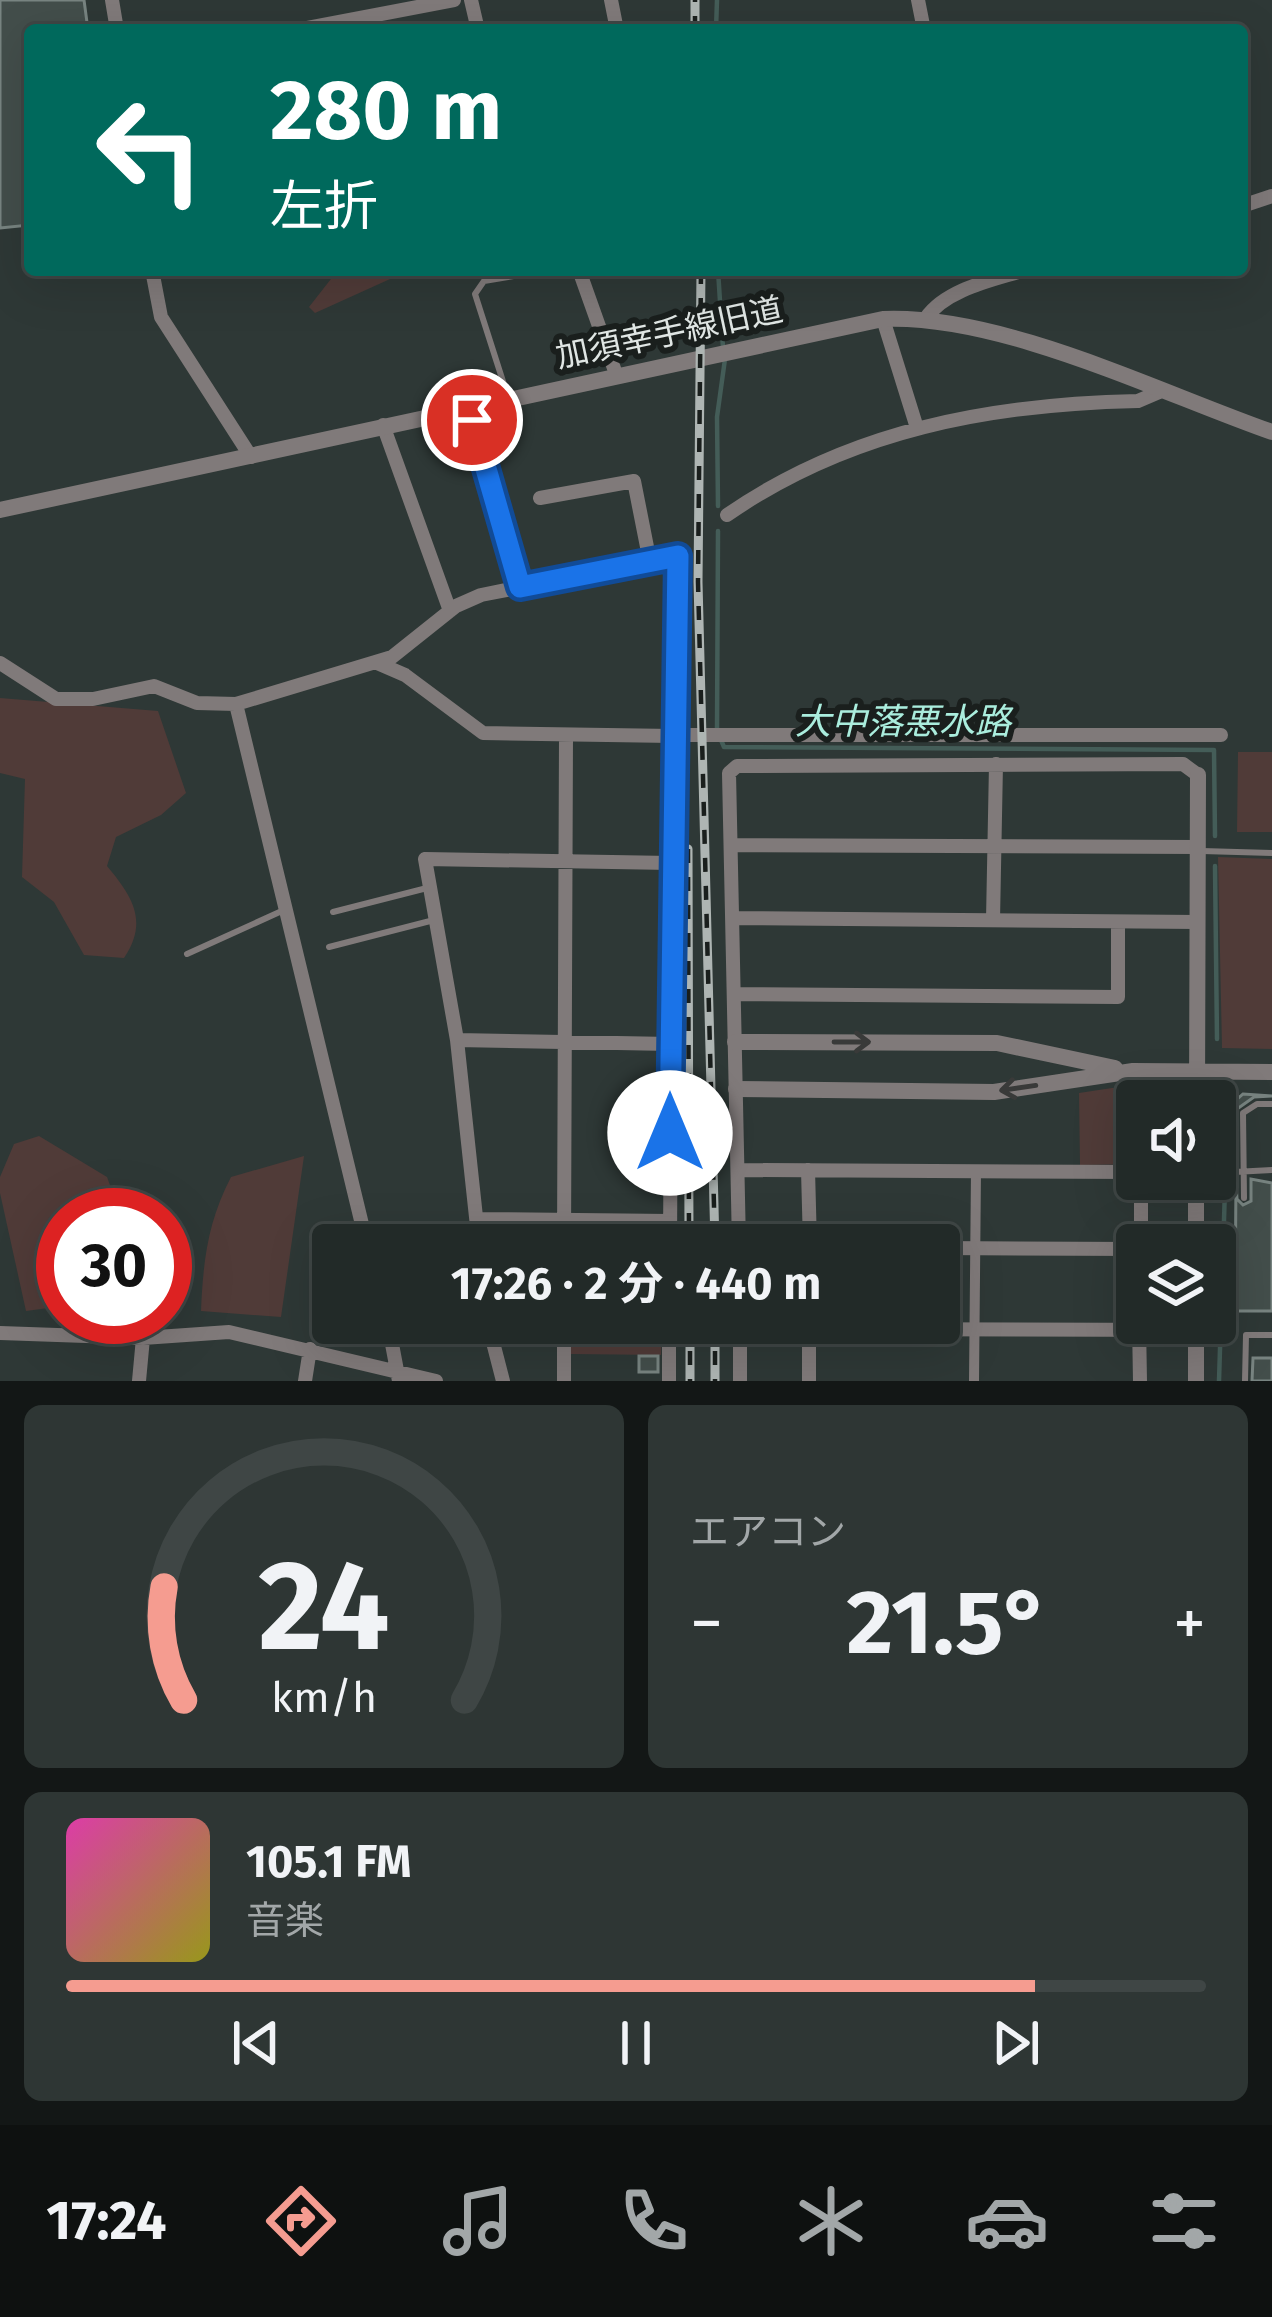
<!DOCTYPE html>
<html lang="ja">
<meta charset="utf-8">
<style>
:root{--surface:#222a28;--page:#2e3634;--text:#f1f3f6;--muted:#a2a7a8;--line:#3f4645;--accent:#f59c90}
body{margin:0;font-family:"Fira Sans","Noto Sans JP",sans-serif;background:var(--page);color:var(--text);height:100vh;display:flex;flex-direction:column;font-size:45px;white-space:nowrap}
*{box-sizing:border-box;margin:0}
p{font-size:39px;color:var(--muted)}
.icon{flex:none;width:66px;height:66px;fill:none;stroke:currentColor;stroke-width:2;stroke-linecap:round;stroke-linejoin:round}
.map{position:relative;height:1381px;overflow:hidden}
.panel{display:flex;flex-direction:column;gap:24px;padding:24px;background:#131716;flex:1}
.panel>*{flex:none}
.top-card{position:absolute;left:24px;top:24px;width:1224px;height:252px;border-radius:12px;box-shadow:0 12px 48px #0002,0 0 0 3px var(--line);background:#00695c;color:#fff;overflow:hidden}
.buttons{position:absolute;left:1116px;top:1080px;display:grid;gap:24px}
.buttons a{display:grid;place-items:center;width:120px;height:120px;border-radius:12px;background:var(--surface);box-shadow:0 12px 48px #0002,0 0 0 3px var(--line);font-size:60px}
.speed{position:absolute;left:36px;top:1188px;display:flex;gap:24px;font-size:60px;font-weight:700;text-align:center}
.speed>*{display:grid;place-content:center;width:156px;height:156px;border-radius:50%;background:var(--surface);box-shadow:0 12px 48px #0002,0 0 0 3px var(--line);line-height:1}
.speed .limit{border:18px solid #d22;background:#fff;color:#111}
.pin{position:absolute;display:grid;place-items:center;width:102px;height:102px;color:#fff;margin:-51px;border:6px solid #fff;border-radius:50%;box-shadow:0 3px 12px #0007}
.me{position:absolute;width:132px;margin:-66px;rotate:0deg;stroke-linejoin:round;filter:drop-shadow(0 0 9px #0008)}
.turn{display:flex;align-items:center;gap:42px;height:252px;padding:0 48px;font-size:54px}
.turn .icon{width:156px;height:156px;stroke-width:2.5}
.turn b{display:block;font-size:84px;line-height:102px}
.big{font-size:90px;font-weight:700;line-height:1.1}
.panel .tile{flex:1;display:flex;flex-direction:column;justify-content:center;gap:18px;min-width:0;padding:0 42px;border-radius:18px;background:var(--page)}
.panel .dial{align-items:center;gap:0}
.dial svg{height:312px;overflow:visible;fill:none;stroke:var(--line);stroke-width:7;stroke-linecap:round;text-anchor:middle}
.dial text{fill:var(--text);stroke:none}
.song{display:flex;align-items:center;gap:36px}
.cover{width:144px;height:144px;border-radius:18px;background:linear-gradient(135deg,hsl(320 70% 55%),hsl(60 70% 35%))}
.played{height:12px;border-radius:6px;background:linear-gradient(90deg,var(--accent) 85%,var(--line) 85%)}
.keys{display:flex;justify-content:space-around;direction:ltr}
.heat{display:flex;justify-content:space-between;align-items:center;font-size:66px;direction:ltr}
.panel .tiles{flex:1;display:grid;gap:24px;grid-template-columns:1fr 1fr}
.tile:last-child{grid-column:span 2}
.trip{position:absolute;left:312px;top:1224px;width:648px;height:120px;border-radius:12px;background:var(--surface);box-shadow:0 12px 48px #0002,0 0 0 3px var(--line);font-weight:700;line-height:120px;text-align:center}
.tab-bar{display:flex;height:192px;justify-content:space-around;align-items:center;background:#0e1110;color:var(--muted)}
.tab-bar .icon{width:84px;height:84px}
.tab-bar .on{color:var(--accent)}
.tab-bar b{font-size:54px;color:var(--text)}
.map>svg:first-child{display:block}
.green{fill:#503b38}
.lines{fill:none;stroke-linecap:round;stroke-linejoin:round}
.stream{stroke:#445d58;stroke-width:4.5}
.building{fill:#434e4b;stroke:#788481;stroke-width:3}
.service{stroke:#807a7a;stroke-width:6}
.pedestrian{stroke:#807a7a;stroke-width:10}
.minor{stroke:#807a7a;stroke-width:14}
.tertiary{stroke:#807a7a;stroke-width:16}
.rail-casing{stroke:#aeb5b3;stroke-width:9}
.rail{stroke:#1a1f1d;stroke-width:4.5;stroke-dasharray:14;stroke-linecap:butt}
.oneway{stroke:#393a39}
.route-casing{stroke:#114b97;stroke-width:30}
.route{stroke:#1a73e8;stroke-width:21}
.labels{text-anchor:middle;stroke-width:12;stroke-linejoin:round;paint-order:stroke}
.street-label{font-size:33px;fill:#e0e6e4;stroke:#1a1f1d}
.water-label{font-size:36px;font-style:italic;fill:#aaeddd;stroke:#1a1f1d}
</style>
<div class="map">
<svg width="1272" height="1381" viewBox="0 0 1272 1381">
<rect width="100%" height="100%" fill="#2e3836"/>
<path class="green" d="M338,270H410L315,313L309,307Z
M0,698L158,711L186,793L161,815L116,837L107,866C132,896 149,921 124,958L84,955L54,902L22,877L25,779L0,773Z
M1238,752H1272V832H1237Z
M1218,857L1272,859V1049L1222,1048Z
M1112,1088H1160L1173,1101H1137V1164L1080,1165L1079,1093Z
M39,1136L107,1177L121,1215H63V1306L26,1311L0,1193V1177L14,1144Z
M304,1156L281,1317L201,1311C203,1261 208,1221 231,1177Z
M577,1224H657L662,1245H570V1230Z
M571,1323H662L661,1355L571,1354Z"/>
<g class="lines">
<path class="stream" d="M716,30L717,0
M718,270L723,348
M718,506L717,417L725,359
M717,729L718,531
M721,740L724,747L1214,750L1215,836
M1215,866L1217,1039
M1225,1162L1226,1105
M1219,1381L1225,1188"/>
</g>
<path class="building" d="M0,0H84L88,30H30V225L0,228Z
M1243,1094L1272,1096L1254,1097L1237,1109L1234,1164V1102Z
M1236,1179L1237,1199L1243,1205L1251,1201V1179L1272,1183V1311H1235Z
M639,1356H658V1372H639Z
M1253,1358H1272V1381H1252Z"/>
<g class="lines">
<path class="service" d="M507,394L475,294L484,281L549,270
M1202,851L1272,853
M333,912L427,888
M329,947L434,920
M187,954L284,910
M1215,1173L1272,1170
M1244,1198L1243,1113L1257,1104H1272
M1245,1381L1246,1335H1272"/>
<path class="pedestrian" d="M974,1381L976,1171"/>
<path class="minor" d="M112,0L117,30
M471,0L478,30
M611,0L617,30
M918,0L924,30
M297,30L454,0
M1242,206L1272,196
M152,270L161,317L251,457
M579,270L616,374
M926,318C946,289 993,280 1025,270
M883,319L917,428
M468,407L520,587
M383,425L450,611
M540,498L634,481L650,562
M727,515C850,430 991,404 1138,401L1159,392
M375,662L405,675L483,733L673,736L670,1245
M0,663L56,699H93L154,686L197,703L236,704L392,657L456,606L481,595L678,556V735L673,736
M236,704L367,1245
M678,735H1221
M732,845L1198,847
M733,918L1198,922
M993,920L996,764
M735,994L1118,997V922
M457,1040L671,1044
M739,1170L1137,1172
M808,1170L810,1245
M477,1219L670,1221
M479,1245L457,1040L425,859L671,863
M564,1245L566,737
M739,1245L729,773L737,766L1183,764L1198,775
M1141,1245V1179
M939,1248L1137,1249
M388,1323L399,1381
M488,1323L503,1381
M740,1323V1381
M1139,1323L1140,1381
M809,1329L1196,1330
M0,1333L143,1338L229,1332L436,1381
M139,1381L143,1338
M305,1381L310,1349
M564,1381V1323
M669,1381V1323
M809,1381V1323"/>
<path class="tertiary" d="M0,510L883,319C1002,314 1158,392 1272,432
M735,1042L997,1043L1115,1068
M736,1089L994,1092L1133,1071L1272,1072
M1197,1101L1198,775
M1196,1179V1245
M1196,1381V1323"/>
<g class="rail-casing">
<path id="rail" d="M695,30V0
M701,270L698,582L715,1245
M688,849L689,1245
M690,1323V1381
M715,1323V1381"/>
</g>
<use href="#rail" class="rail"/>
</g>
<defs><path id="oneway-shaft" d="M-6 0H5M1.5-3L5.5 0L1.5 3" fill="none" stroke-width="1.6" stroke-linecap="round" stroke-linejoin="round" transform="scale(3)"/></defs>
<g class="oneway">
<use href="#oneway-shaft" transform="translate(852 1042)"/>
<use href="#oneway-shaft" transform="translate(1018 1088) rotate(172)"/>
</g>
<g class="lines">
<g class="route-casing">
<path id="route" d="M472,420L520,587L678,556L670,1133"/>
</g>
<use href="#route" class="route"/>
</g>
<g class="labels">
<g class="street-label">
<text transform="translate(669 332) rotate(-12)" y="12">加須幸手線旧道</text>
</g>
<g class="water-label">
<text x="903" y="734">大中落悪水路</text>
</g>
</g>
</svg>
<div class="buttons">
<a><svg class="icon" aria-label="sound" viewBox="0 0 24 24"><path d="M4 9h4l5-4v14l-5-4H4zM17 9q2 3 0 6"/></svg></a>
<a><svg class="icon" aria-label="layers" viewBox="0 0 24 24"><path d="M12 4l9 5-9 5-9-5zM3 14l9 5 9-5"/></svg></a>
</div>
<div class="speed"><div class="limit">30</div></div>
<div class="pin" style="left:472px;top:420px;background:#d93025"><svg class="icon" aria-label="arrive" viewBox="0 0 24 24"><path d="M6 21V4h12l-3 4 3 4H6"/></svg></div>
<svg class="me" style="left:670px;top:1133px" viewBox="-20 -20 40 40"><circle r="19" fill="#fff"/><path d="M0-13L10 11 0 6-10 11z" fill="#1a73e8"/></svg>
<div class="trip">17:26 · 2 分 · 440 m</div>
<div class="top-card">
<div class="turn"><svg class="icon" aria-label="left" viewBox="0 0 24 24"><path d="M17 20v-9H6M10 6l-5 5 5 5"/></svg><div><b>280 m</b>左折</div></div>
</div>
</div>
<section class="panel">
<div class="tiles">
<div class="tile dial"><svg viewBox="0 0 100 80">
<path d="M14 69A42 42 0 1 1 86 69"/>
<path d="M14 69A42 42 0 0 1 9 40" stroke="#f59c90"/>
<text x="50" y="56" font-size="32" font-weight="700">24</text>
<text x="50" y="72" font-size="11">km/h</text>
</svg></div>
<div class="tile"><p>エアコン</p>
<div class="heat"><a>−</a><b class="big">21.5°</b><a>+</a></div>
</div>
<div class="tile">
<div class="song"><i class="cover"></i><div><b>105.1 FM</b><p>音楽</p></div></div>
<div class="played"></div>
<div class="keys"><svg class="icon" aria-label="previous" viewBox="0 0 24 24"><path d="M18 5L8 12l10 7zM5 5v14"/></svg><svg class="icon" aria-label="pause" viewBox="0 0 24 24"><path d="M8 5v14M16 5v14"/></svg><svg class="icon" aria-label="next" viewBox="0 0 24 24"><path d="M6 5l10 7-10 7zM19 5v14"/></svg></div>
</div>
</div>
</section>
<nav class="tab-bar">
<b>17:24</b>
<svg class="icon on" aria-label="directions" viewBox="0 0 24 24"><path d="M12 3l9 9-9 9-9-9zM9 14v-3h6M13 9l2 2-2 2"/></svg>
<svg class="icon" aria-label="music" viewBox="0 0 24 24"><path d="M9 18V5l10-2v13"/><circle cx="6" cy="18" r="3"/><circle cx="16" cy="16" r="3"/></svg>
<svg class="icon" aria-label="phone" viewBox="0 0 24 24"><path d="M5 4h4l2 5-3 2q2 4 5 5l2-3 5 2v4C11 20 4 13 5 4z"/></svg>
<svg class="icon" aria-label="climate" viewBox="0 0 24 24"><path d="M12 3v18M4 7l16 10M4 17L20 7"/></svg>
<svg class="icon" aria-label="car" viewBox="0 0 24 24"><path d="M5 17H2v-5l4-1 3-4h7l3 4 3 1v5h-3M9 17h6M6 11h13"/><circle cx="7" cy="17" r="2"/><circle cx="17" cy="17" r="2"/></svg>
<svg class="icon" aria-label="filters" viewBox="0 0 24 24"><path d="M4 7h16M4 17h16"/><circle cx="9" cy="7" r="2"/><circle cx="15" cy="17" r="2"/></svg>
</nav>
